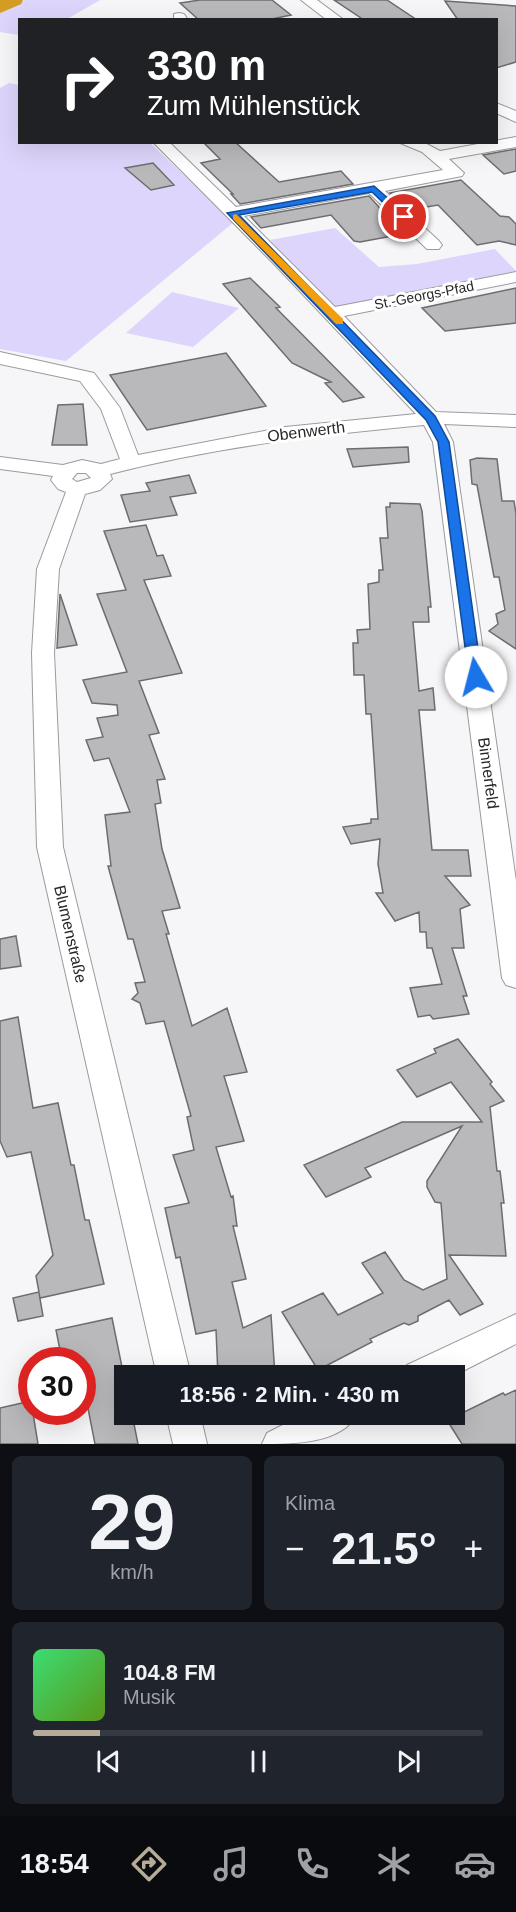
<!DOCTYPE html>
<html lang="de">
<meta charset="utf-8">
<style>
:root{--surface:#171b24;--page:#20242c;--text:#f1f3f6;--muted:#9ea1a6;--line:#363941;--accent:#b5ab98}
body{margin:0;font-family:Arial,sans-serif;background:var(--page);color:var(--text);height:100vh;display:flex;flex-direction:column;font-size:22px;white-space:nowrap}
*{box-sizing:border-box;margin:0}
p{font-size:20px;color:var(--muted)}
.icon{flex:none;width:33px;height:33px;fill:none;stroke:currentColor;stroke-width:2;stroke-linecap:round;stroke-linejoin:round}
.map{position:relative;height:1444px;overflow:hidden}
.drawer{display:flex;flex-direction:column;gap:12px;padding:12px;background:#0d0f14;flex:1}
.drawer>*{flex:none}
.banner{position:absolute;left:18px;top:18px;width:480px;height:126px;border-radius:0px;box-shadow:0 6px 24px #0002;background:#202124;color:#fff;overflow:hidden}
.speed{position:absolute;left:18px;top:1347px;display:flex;gap:12px;font-size:30px;font-weight:700;text-align:center}
.speed>*{display:grid;place-content:center;width:78px;height:78px;border-radius:50%;background:var(--surface);box-shadow:0 6px 24px #0002;line-height:1}
.speed .limit{border:9px solid #d22;background:#fff;color:#111}
.pin{position:absolute;display:grid;place-items:center;width:51px;height:51px;color:#fff;margin:-26px;border:3px solid #fff;border-radius:50%;box-shadow:0 2px 6px #0007}
.me{position:absolute;width:66px;margin:-33px;rotate:352deg;stroke-linejoin:round;filter:drop-shadow(0 0 4px #0008)}
.turn{display:flex;align-items:center;gap:21px;height:126px;padding:0 30px;font-size:27px}
.turn .icon{width:78px;height:78px;stroke-width:2.5}
.turn b{display:block;font-size:42px;line-height:51px}
.big{font-size:45px;font-weight:700;line-height:1.1}
.drawer .card{flex:1;display:flex;flex-direction:column;justify-content:center;gap:9px;min-width:0;padding:0 21px;border-radius:9px;background:var(--page)}
.drawer .dial{align-items:center;gap:0}
.dial b{font-size:78px;line-height:1}
.song{display:flex;align-items:center;gap:18px}
.cover{width:72px;height:72px;border-radius:9px;background:linear-gradient(135deg,hsl(140 70% 55%),hsl(90 70% 35%))}
.played{height:6px;border-radius:3px;background:linear-gradient(90deg,var(--accent) 15%,var(--line) 15%)}
.keys{display:flex;justify-content:space-around;direction:ltr}
.heat{display:flex;justify-content:space-between;align-items:center;font-size:33px;direction:ltr}
.drawer .tiles{flex:1;display:grid;gap:12px;grid-template-columns:1fr 1fr}
.card:last-child{grid-column:span 2}
.trip{position:absolute;left:114px;top:1365px;width:351px;height:60px;border-radius:0px;background:var(--surface);box-shadow:0 6px 24px #0002;font-weight:700;line-height:60px;text-align:center}
.tab-bar{display:flex;height:96px;justify-content:space-around;align-items:center;background:#090b0e;color:var(--muted)}
.tab-bar .icon{width:42px;height:42px}
.tab-bar .selected{color:var(--accent)}
.tab-bar b{font-size:27px;color:var(--text)}
.map>svg:first-child{display:block}
.green{fill:#ded5fc}
.building{fill:#b9b8bb;stroke:#6d6d70;stroke-width:1.5}
.lines{fill:none;stroke-linecap:round;stroke-linejoin:round}
.minor-casing{stroke:#9b9a9d;stroke-width:2}
.highway-casing{stroke:#d0d0d0;stroke-width:1}
.minor{fill:#fff;fill-rule:evenodd}
.highway{fill:#d49c23;fill-rule:evenodd}
.route{fill:#1a73e8;stroke:#114b97;stroke-width:1.5}
.slow{fill:#f59e0b}
.labels{text-anchor:middle;stroke-width:6;stroke-linejoin:round;paint-order:stroke}
.far-street-label{font-size:14px;fill:#282829;stroke:#fff}
.street-label{font-size:16px;fill:#282829;stroke:#fff}
</style>
<div class="map">
<svg width="516" height="1444" viewBox="0 0 516 1444">
<rect width="100%" height="100%" fill="#f6f5f8"/>
<path class="green" d="M25,0H100L67,19L20,20L19,35L0,32V13Z
M9,83L19,85L20,142L150,143L234,222L66,361L0,349V88Z
M335,228L379,267L417,264L495,249L516,271L334,308L270,240Z
M172,292L239,308L193,347L126,333Z"/>
<path class="building" d="M200,0H272L291,15L267,20H199L180,3Z
M334,0H387L417,20H364Z
M445,1L516,6V62L496,68V20H458Z
M203,142H235L279,182L341,171L353,184L240,204L231,194H233L201,163L220,159Z
M516,149V171L504,174L483,155Z
M153,163L174,185L151,190L125,168Z
M461,180L500,216L509,217L516,224V245L499,241L477,245L438,205L409,210L390,193Z
M369,196L403,234L360,242L354,241L331,215L261,228L251,217Z
M250,278L280,307L276,308L364,397L343,402L325,383L331,382L292,363L223,284Z
M516,288V323L445,331L422,308Z
M226,353L266,406L147,430L110,375Z
M83,404L87,445H52L58,405Z
M408,447L409,462L353,467L347,449Z
M477,458L497,459L502,501H514L516,514V649L489,631L498,624L496,614L505,610L499,577H494L477,485L472,484L470,460Z
M189,475L196,493L170,497L177,515L130,522L121,495L150,491L146,483Z
M390,503L420,504L422,511L431,607H428L429,622H413L419,691L433,688L435,710H419L432,850H468L471,876H445L470,905L460,909L464,948H452L467,996H463L469,1014L433,1019L430,1015L418,1017L410,988L442,984L432,948H427L426,932H420L419,912L395,921L376,893H383L378,864L380,839L351,844L343,827L371,823V819H378L371,714H366L364,675H354L353,643H358L357,630L370,629L368,584L379,582V570H383L380,538H388L386,507H390Z
M146,525L157,556L163,555L171,576L144,580L182,673L139,681L159,733L149,735L165,779L157,780L161,803L155,804L162,849L180,908L162,911L169,934H166L192,1026L227,1008L247,1072L224,1076L244,1141L216,1147L231,1197L233,1196L237,1226H233L246,1279L232,1282L243,1328L271,1315L275,1376H218L216,1330L196,1334L180,1257L176,1258L165,1208L189,1203L173,1155L194,1150L187,1117L191,1116L164,1021L146,1024L140,1003L132,999L138,993L135,983L145,982L133,939H128L108,866H111L105,815L130,812L109,758L94,761L86,740L103,737L97,718L118,715L117,705L92,703L83,680L127,672L97,594L126,590L104,531Z
M60,594L77,645L57,648Z
M16,936L21,966L0,969V939Z
M18,1017L33,1108L58,1103L71,1165H74L85,1220H89L104,1284L40,1298L39,1293L43,1316L18,1321L13,1298L39,1292L36,1276L53,1255L31,1152L7,1157L0,1141V1021Z
M458,1039L492,1082L490,1084L504,1101L490,1107L497,1171H500L504,1203H501L506,1256L449,1255L483,1304L460,1315L449,1300L418,1316V1321L409,1325L404,1323L370,1339L372,1342L318,1370L282,1312L323,1293L338,1315L383,1293L362,1263L385,1252L404,1280L423,1290L447,1279L441,1203L435,1202L427,1187V1181L462,1126L365,1168L371,1177L326,1197L304,1165L402,1122H482L451,1082L417,1097L397,1070L436,1053L434,1049Z
M112,1318L122,1367L117,1368L124,1401V1414H132L138,1444H95L85,1393L82,1394V1360H62L56,1330Z
M516,1390V1444H462L450,1425L463,1418L460,1414L503,1393L505,1395Z
M31,1401L38,1444H0V1408Z"/>
<g class="lines">
<g class="minor-casing">
<path id="minor" d="M301,0H317L344,20H327Z
M179,13L184,14L188,20H174V14Z
M496,103L516,111V122L496,113Z
M516,137V147L449,159L464,173L462,176L385,191L439,241L442,245L439,249H427L369,193L244,216L335,307L516,272V282L344,316L436,412L516,415V427L444,424L453,442L516,881V988L506,985L502,978L433,442L424,425C318,435 214,447 110,474L112,479L100,490L85,494L59,569L54,653L63,847L191,1376H157L37,847L32,653L37,569L66,492L58,489L51,480L53,476L0,469V457L63,465L82,460L101,464L120,459L101,409L80,381L0,364V352L94,373L120,408L138,455L285,427L416,414L275,265L153,142H169L236,207L443,170L422,152L398,142H423L440,151ZM77,473H86L91,478L77,482L72,479Z
M516,1314V1344L453,1376H402L407,1365Z
M166,1414H200L207,1444H173Z
M304,1414H357C342,1444 292,1444 262,1444L267,1433Z"/>
</g>
<g class="highway-casing">
<path id="highway" d="M0,0H23L21,4L0,13Z"/>
</g>
<use href="#minor" class="minor"/>
<use href="#highway" class="highway"/>
</g>
<path class="route" d="M374,186L407,215V219H400L372,192L239,215L435,416L449,442L482,677L476,681L469,677L438,442L426,420L227,213Z"/>
<path class="slow" d="M236,214L343,319V324H336L233,219V215Z"/>
<g class="labels">
<g class="far-street-label">
<text transform="translate(424 295) rotate(-11)" y="5">St.-Georgs-Pfad</text>
</g>
<g class="street-label">
<text transform="translate(306 431) rotate(-7)" y="6">Obenwerth</text>
<text transform="translate(489 773) rotate(82)" y="6">Binnerfeld</text>
<text transform="translate(71 934) rotate(77)" y="6">Blumenstraße</text>
</g>
</g>
</svg>
<div class="speed"><div class="limit">30</div></div>
<div class="pin" style="left:404px;top:217px;background:#d93025"><svg class="icon" aria-label="arrive" viewBox="0 0 24 24"><path d="M6 21V4h12l-3 4 3 4H6"/></svg></div>
<svg class="me" style="left:476px;top:677px" viewBox="-20 -20 40 40"><circle r="19" fill="#fff"/><path d="M0-13L10 11 0 6-10 11z" fill="#1a73e8"/></svg>
<div class="trip">18:56 · 2 Min. · 430 m</div>
<div class="banner">
<div class="turn"><svg class="icon" aria-label="right" viewBox="0 0 24 24"><path d="M7 20v-9h11M14 6l5 5-5 5"/></svg><div><b>330 m</b>Zum Mühlenstück</div></div>
</div>
</div>
<section class="drawer">
<div class="tiles">
<div class="card dial"><b>29</b><p>km/h</p></div>
<div class="card"><p>Klima</p>
<div class="heat"><a>−</a><b class="big">21.5°</b><a>+</a></div>
</div>
<div class="card">
<div class="song"><i class="cover"></i><div><b>104.8 FM</b><p>Musik</p></div></div>
<div class="played"></div>
<div class="keys"><svg class="icon" aria-label="previous" viewBox="0 0 24 24"><path d="M18 5L8 12l10 7zM5 5v14"/></svg><svg class="icon" aria-label="pause" viewBox="0 0 24 24"><path d="M8 5v14M16 5v14"/></svg><svg class="icon" aria-label="next" viewBox="0 0 24 24"><path d="M6 5l10 7-10 7zM19 5v14"/></svg></div>
</div>
</div>
</section>
<nav class="tab-bar">
<b>18:54</b>
<svg class="icon selected" aria-label="directions" viewBox="0 0 24 24"><path d="M12 3l9 9-9 9-9-9zM9 14v-3h6M13 9l2 2-2 2"/></svg>
<svg class="icon" aria-label="music" viewBox="0 0 24 24"><path d="M9 18V5l10-2v13"/><circle cx="6" cy="18" r="3"/><circle cx="16" cy="16" r="3"/></svg>
<svg class="icon" aria-label="phone" viewBox="0 0 24 24"><path d="M5 4h4l2 5-3 2q2 4 5 5l2-3 5 2v4C11 20 4 13 5 4z"/></svg>
<svg class="icon" aria-label="climate" viewBox="0 0 24 24"><path d="M12 3v18M4 7l16 10M4 17L20 7"/></svg>
<svg class="icon" aria-label="car" viewBox="0 0 24 24"><path d="M5 17H2v-5l4-1 3-4h7l3 4 3 1v5h-3M9 17h6M6 11h13"/><circle cx="7" cy="17" r="2"/><circle cx="17" cy="17" r="2"/></svg>
</nav>
